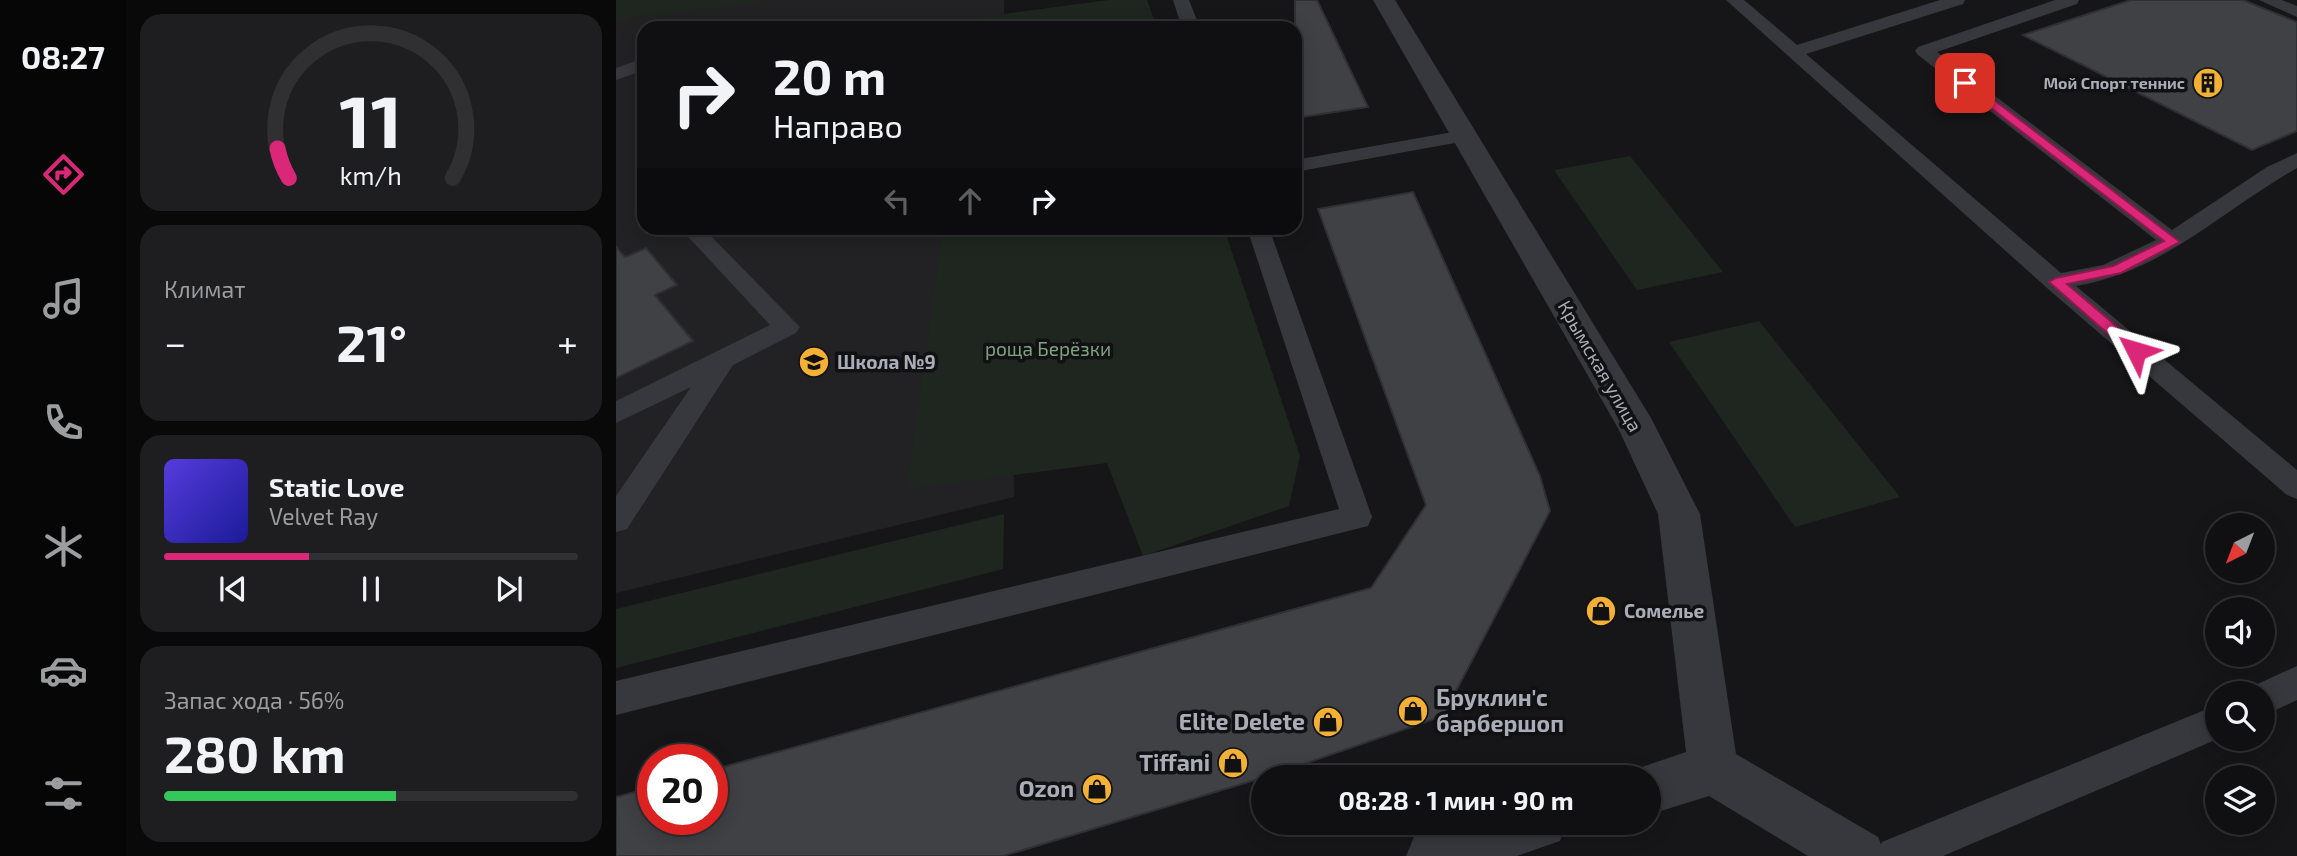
<!DOCTYPE html>
<html lang="ru">
<meta charset="utf-8">
<style>
:root{--surface:#101012;--page:#1e1e20;--text:#f1f3f6;--muted:#9c9d9f;--line:#303032;--accent:#db2777}
body{margin:0;font-family:"Exo 2",sans-serif;background:var(--page);color:var(--text);height:100vh;display:flex;flex-direction:column;font-size:26px;white-space:nowrap}
*{box-sizing:border-box;margin:0}
p{font-size:23px;color:var(--muted)}
.icon{flex:none;width:38px;height:38px;fill:none;stroke:currentColor;stroke-width:2;stroke-linecap:round;stroke-linejoin:round}
.map{position:relative;flex:1;overflow:hidden}
.sheet{display:flex;flex-direction:column;gap:14px;padding:14px;background:#09090a;width:490px}
.sheet>*{flex:none}
.guide{position:absolute;left:21px;top:21px;width:665px;height:214px;border-radius:21px;box-shadow:0 4px 18px #0003,0 0 0 2px var(--line);background:#101012;color:var(--text);overflow:hidden}
.needle{width:46px;rotate:222deg}
.buttons{position:absolute;left:1589px;top:513px;display:grid;gap:14px}
.buttons a{display:grid;place-items:center;width:70px;height:70px;border-radius:50%;background:var(--surface);box-shadow:0 4px 18px #0003,0 0 0 2px var(--line);font-size:35px}
.speed{position:absolute;left:21px;top:744px;display:flex;gap:14px;font-size:35px;font-weight:700;text-align:center}
.speed>*{display:grid;place-content:center;width:91px;height:91px;border-radius:50%;background:var(--surface);box-shadow:0 4px 18px #0003,0 0 0 2px var(--line);line-height:1}
.speed .limit{border:10px solid #d22;background:#fff;color:#111}
.pin{position:absolute;display:grid;place-items:center;width:60px;height:60px;color:#fff;margin:-30px;border-radius:14px;box-shadow:0 4px 10px #0006}
.me{position:absolute;width:77px;margin:-38px;rotate:310deg;stroke-linejoin:round;filter:drop-shadow(0 0 5px #0008)}
.turn{display:flex;align-items:center;gap:24px;height:147px;padding:0 21px;font-size:32px}
.turn .icon{width:91px;height:91px;stroke-width:2.5}
.turn b{display:block;font-size:49px;line-height:60px}
.lanes{display:flex;align-items:center;height:66px;padding:0 21px;background:#0003;justify-content:center;gap:35px;direction:ltr}
.lanes .off{opacity:.35}
.big{font-size:52px;font-weight:700;line-height:1.1}
.sheet .widget{flex:1;display:flex;flex-direction:column;justify-content:center;gap:10px;min-width:0;padding:0 24px;border-radius:21px;background:var(--page)}
.sheet .dial{align-items:center;gap:0}
.dial svg{height:182px;overflow:visible;fill:none;stroke:var(--line);stroke-width:7;stroke-linecap:round;text-anchor:middle}
.dial text{fill:var(--text);stroke:none}
.song{display:flex;align-items:center;gap:21px}
.cover{width:84px;height:84px;border-radius:10px;background:linear-gradient(135deg,hsl(250 70% 55%),hsl(240 70% 35%))}
.played{height:7px;border-radius:4px;background:linear-gradient(90deg,var(--accent) 35%,var(--line) 35%)}
.keys{display:flex;justify-content:space-around;direction:ltr}
.heat{display:flex;justify-content:space-between;align-items:center;font-size:38px;direction:ltr}
.charge{height:10px;border-radius:5px;background:linear-gradient(90deg,#34c759 56%,var(--line) 0)}
.trip{position:absolute;left:635px;top:765px;width:410px;height:70px;border-radius:35px;background:var(--surface);box-shadow:0 4px 18px #0003,0 0 0 2px var(--line);font-weight:700;line-height:70px;text-align:center}
main{display:flex;flex:1;min-height:0}
.tabs{display:flex;flex-direction:column;width:126px;justify-content:space-around;align-items:center;background:#060607;color:var(--muted)}
.tabs .icon{width:49px;height:49px}
.tabs .selected{color:var(--accent)}
.tabs b{font-size:32px;color:var(--text)}
.map>svg:first-child{display:block}
.built{fill:#222225}
.green{fill:#1e261f}
.building{fill:#404145;stroke:#303034;stroke-width:2}
.lines{fill:none;stroke-linecap:round;stroke-linejoin:round}
.service{fill:#37383d;fill-rule:evenodd}
.minor{fill:#37383d;fill-rule:evenodd}
.route{fill:#db2777;stroke:#8e194d;stroke-width:2}
.labels{text-anchor:middle;stroke-width:7;stroke-linejoin:round;paint-order:stroke}
.far-poi-label{font-size:16px;font-weight:bold;fill:#a8adb8;stroke:#111113;text-anchor:end}
.park-label{font-size:19px;fill:#7fa381;stroke:#111113}
.poi-label{font-size:19px;font-weight:bold;fill:#a8adb8;stroke:#111113;text-anchor:start}
.street-label{font-size:19px;fill:#a8adb8;stroke:#111113}
.near-poi-label{font-size:23px;font-weight:bold;fill:#a8adb8;stroke:#111113;text-anchor:end}
</style>
<main>
<nav class="tabs">
<b>08:27</b>
<svg class="icon selected" aria-label="directions" viewBox="0 0 24 24"><path d="M12 3l9 9-9 9-9-9zM9 14v-3h6M13 9l2 2-2 2"/></svg>
<svg class="icon" aria-label="music" viewBox="0 0 24 24"><path d="M9 18V5l10-2v13"/><circle cx="6" cy="18" r="3"/><circle cx="16" cy="16" r="3"/></svg>
<svg class="icon" aria-label="phone" viewBox="0 0 24 24"><path d="M5 4h4l2 5-3 2q2 4 5 5l2-3 5 2v4C11 20 4 13 5 4z"/></svg>
<svg class="icon" aria-label="climate" viewBox="0 0 24 24"><path d="M12 3v18M4 7l16 10M4 17L20 7"/></svg>
<svg class="icon" aria-label="car" viewBox="0 0 24 24"><path d="M5 17H2v-5l4-1 3-4h7l3 4 3 1v5h-3M9 17h6M6 11h13"/><circle cx="7" cy="17" r="2"/><circle cx="17" cy="17" r="2"/></svg>
<svg class="icon" aria-label="filters" viewBox="0 0 24 24"><path d="M4 7h16M4 17h16"/><circle cx="9" cy="7" r="2"/><circle cx="15" cy="17" r="2"/></svg>
</nav>
<section class="sheet">
<div class="widget dial"><svg viewBox="0 0 100 80">
<path d="M14 69A42 42 0 1 1 86 69"/>
<path d="M14 69A42 42 0 0 1 9 56" stroke="#db2777"/>
<text x="50" y="56" font-size="32" font-weight="700">11</text>
<text x="50" y="72" font-size="11">km/h</text>
</svg></div>
<div class="widget"><p>Климат</p>
<div class="heat"><a>−</a><b class="big">21°</b><a>+</a></div>
</div>
<div class="widget">
<div class="song"><i class="cover"></i><div><b>Static Love</b><p>Velvet Ray</p></div></div>
<div class="played"></div>
<div class="keys"><svg class="icon" aria-label="previous" viewBox="0 0 24 24"><path d="M18 5L8 12l10 7zM5 5v14"/></svg><svg class="icon" aria-label="pause" viewBox="0 0 24 24"><path d="M8 5v14M16 5v14"/></svg><svg class="icon" aria-label="next" viewBox="0 0 24 24"><path d="M6 5l10 7-10 7zM19 5v14"/></svg></div>
</div>
<div class="widget"><p>Запас хода · 56%</p><b class="big">280 km</b><div class="charge"></div></div>
</section>
<div class="map">
<svg width="1681" height="856" viewBox="0 0 1681 856">
<rect width="100%" height="100%" fill="#161618"/>
<path class="built" d="M0,0H388V28H28V228H393L398,497L0,593Z"/>
<path class="green" d="M0,0H161L0,20Z
M493,0H531L541,28H356L357,18Z
M1014,156L1107,272L1021,290L938,170Z
M327,228H608L684,456L673,506L527,556L491,463L291,489Z
M1143,321L1284,497L1179,527L1053,342Z
M388,514L387,569L0,668V609Z"/>
<path class="building" d="M679,0H701L752,107L679,118Z
M1515,0H1627L1681,22V131L1636,150L1407,35Z
M797,192L924,476L934,511L827,716L656,775L387,856H0V797L37,787V819H96V770L755,588L810,505L702,209Z
M0,247L9,257L30,248L61,285L39,295L77,341L0,378Z"/>
<g class="lines">
<path class="service" d="M557,0H573L584,28H566Z
M1110,0H1128L1181,45L1324,0H1349L1347,4L1190,54L1445,273L1487,265L1540,240L1302,55L1299,51L1302,47L1439,0H1463L1461,4L1321,52L1556,230L1651,167L1681,153V168C1606,210 1549,271 1460,286L1681,470V499L1671,495L1431,288Z
M1643,0H1666L1681,6V17Z
M28,58V70L0,80V68Z
M848,130L858,136L855,140L679,172V160Z
M64,228H87L184,327L180,333L117,365L11,529L0,532V496L75,387L0,423V401L154,325Z
M631,228H653L756,517L752,526L0,715V681L723,509Z
M1681,666V700L1647,716V693H1632L1635,687Z
M1601,705L1604,738L1327,856H1260L1266,842Z"/>
<path class="minor" d="M757,0H779L1035,418L1084,514L1120,754L1262,837L1270,856H1192L1093,796L1032,815V777H1011L1014,771L1070,752L1042,514L1003,430Z
M838,822H951L944,841L901,856H790L798,837Z"/>
</g>
<path class="route" d="M1345,81H1353L1564,242L1505,273L1451,284L1525,347V354H1515L1433,282L1440,278L1497,266L1548,241L1345,85Z"/>
<defs>
<g id="building-disc" transform="scale(1.575)"><circle r="9.5" fill="#f2b134" stroke="#111113"/><path d="M-4-6H4V6H1V3H-1V6H-4ZM-2.5-4.3h1.7v1.8h-1.7ZM.8-4.3h1.7v1.8H.8ZM-2.5-1h1.7V.8h-1.7ZM.8-1h1.7V.8H.8Z" fill="#111"/></g>
<g id="school-disc" transform="scale(1.575)"><circle r="9.5" fill="#f2b134" stroke="#111113"/><path d="M0-5L7-2L0 1L-7-2ZM-4 1L0 2.5L4 1V4Q0 6-4 4Z" fill="#111"/></g>
<g id="shop-disc" transform="scale(1.575)"><circle r="9.5" fill="#f2b134" stroke="#111113"/><path d="M-5-2.5h2.3a2.7 3.5 0 0 1 5.4 0H5L5.5 6h-11ZM-1.5-2.5h3a1.5 2.3 0 0 0-3 0Z" fill="#111"/></g>
</defs>
<g fill-rule="evenodd">
<use href="#building-disc" x="1592" y="83"/>
<use href="#school-disc" x="198" y="362"/>
<use href="#shop-disc" x="985" y="611"/>
<use href="#shop-disc" x="797" y="711"/>
<use href="#shop-disc" x="712" y="722"/>
<use href="#shop-disc" x="617" y="763"/>
<use href="#shop-disc" x="481" y="789"/>
</g>
<g class="labels">
<g class="far-poi-label">
<text x="1569" y="89">Мой Спорт теннис</text>
</g>
<g class="park-label">
<text x="432" y="356">роща Берёзки</text>
</g>
<g class="poi-label">
<text x="221" y="369">Школа №9</text>
<text x="1008" y="618">Сомелье</text>
</g>
<g class="street-label">
<text transform="translate(984 366) rotate(60)" y="7">Крымская улица</text>
</g>
<g class="near-poi-label">
<text x="820" y="706" text-anchor="start">Бруклин'с<tspan x="820" dy="26">барбершоп</tspan></text>
<text x="689" y="730">Elite Delete</text>
<text x="594" y="771">Tiffani</text>
<text x="458" y="797">Ozon</text>
</g>
</g>
</svg>
<div class="buttons">
<a><svg class="needle" viewBox="-14 -14 28 28"><path d="M0-13l5 13h-10z" fill="#e53935"/><path d="M0 13l5-13h-10z" fill="#9c9d9f"/></svg></a>
<a><svg class="icon" aria-label="sound" viewBox="0 0 24 24"><path d="M4 9h4l5-4v14l-5-4H4zM17 9q2 3 0 6"/></svg></a>
<a><svg class="icon" aria-label="search" viewBox="0 0 24 24"><circle cx="10" cy="10" r="6"/><path d="M15 15l6 6"/></svg></a>
<a><svg class="icon" aria-label="layers" viewBox="0 0 24 24"><path d="M12 4l9 5-9 5-9-5zM3 14l9 5 9-5"/></svg></a>
</div>
<div class="speed"><div class="limit">20</div></div>
<div class="pin" style="left:1349px;top:83px;background:#d93025"><svg class="icon" aria-label="arrive" viewBox="0 0 24 24"><path d="M6 21V4h12l-3 4 3 4H6"/></svg></div>
<svg class="me" style="left:1520px;top:351px" viewBox="-20 -20 40 40"><path d="M0-17L14 15 0 8-14 15z" fill="#db2777" stroke="#fff" stroke-width="4"/></svg>
<div class="trip">08:28 · 1 мин · 90 m</div>
<div class="guide">
<div class="turn"><svg class="icon" aria-label="right" viewBox="0 0 24 24"><path d="M7 20v-9h11M14 6l5 5-5 5"/></svg><div><b>20 m</b>Направо</div></div>
<div class="lanes"><svg class="icon off" aria-label="left" viewBox="0 0 24 24"><path d="M17 20v-9H6M10 6l-5 5 5 5"/></svg><svg class="icon off" aria-label="ahead" viewBox="0 0 24 24"><path d="M12 20V5M6 11l6-6 6 6"/></svg><svg class="icon" aria-label="right" viewBox="0 0 24 24"><path d="M7 20v-9h11M14 6l5 5-5 5"/></svg></div>
</div>
</div>
</main>
